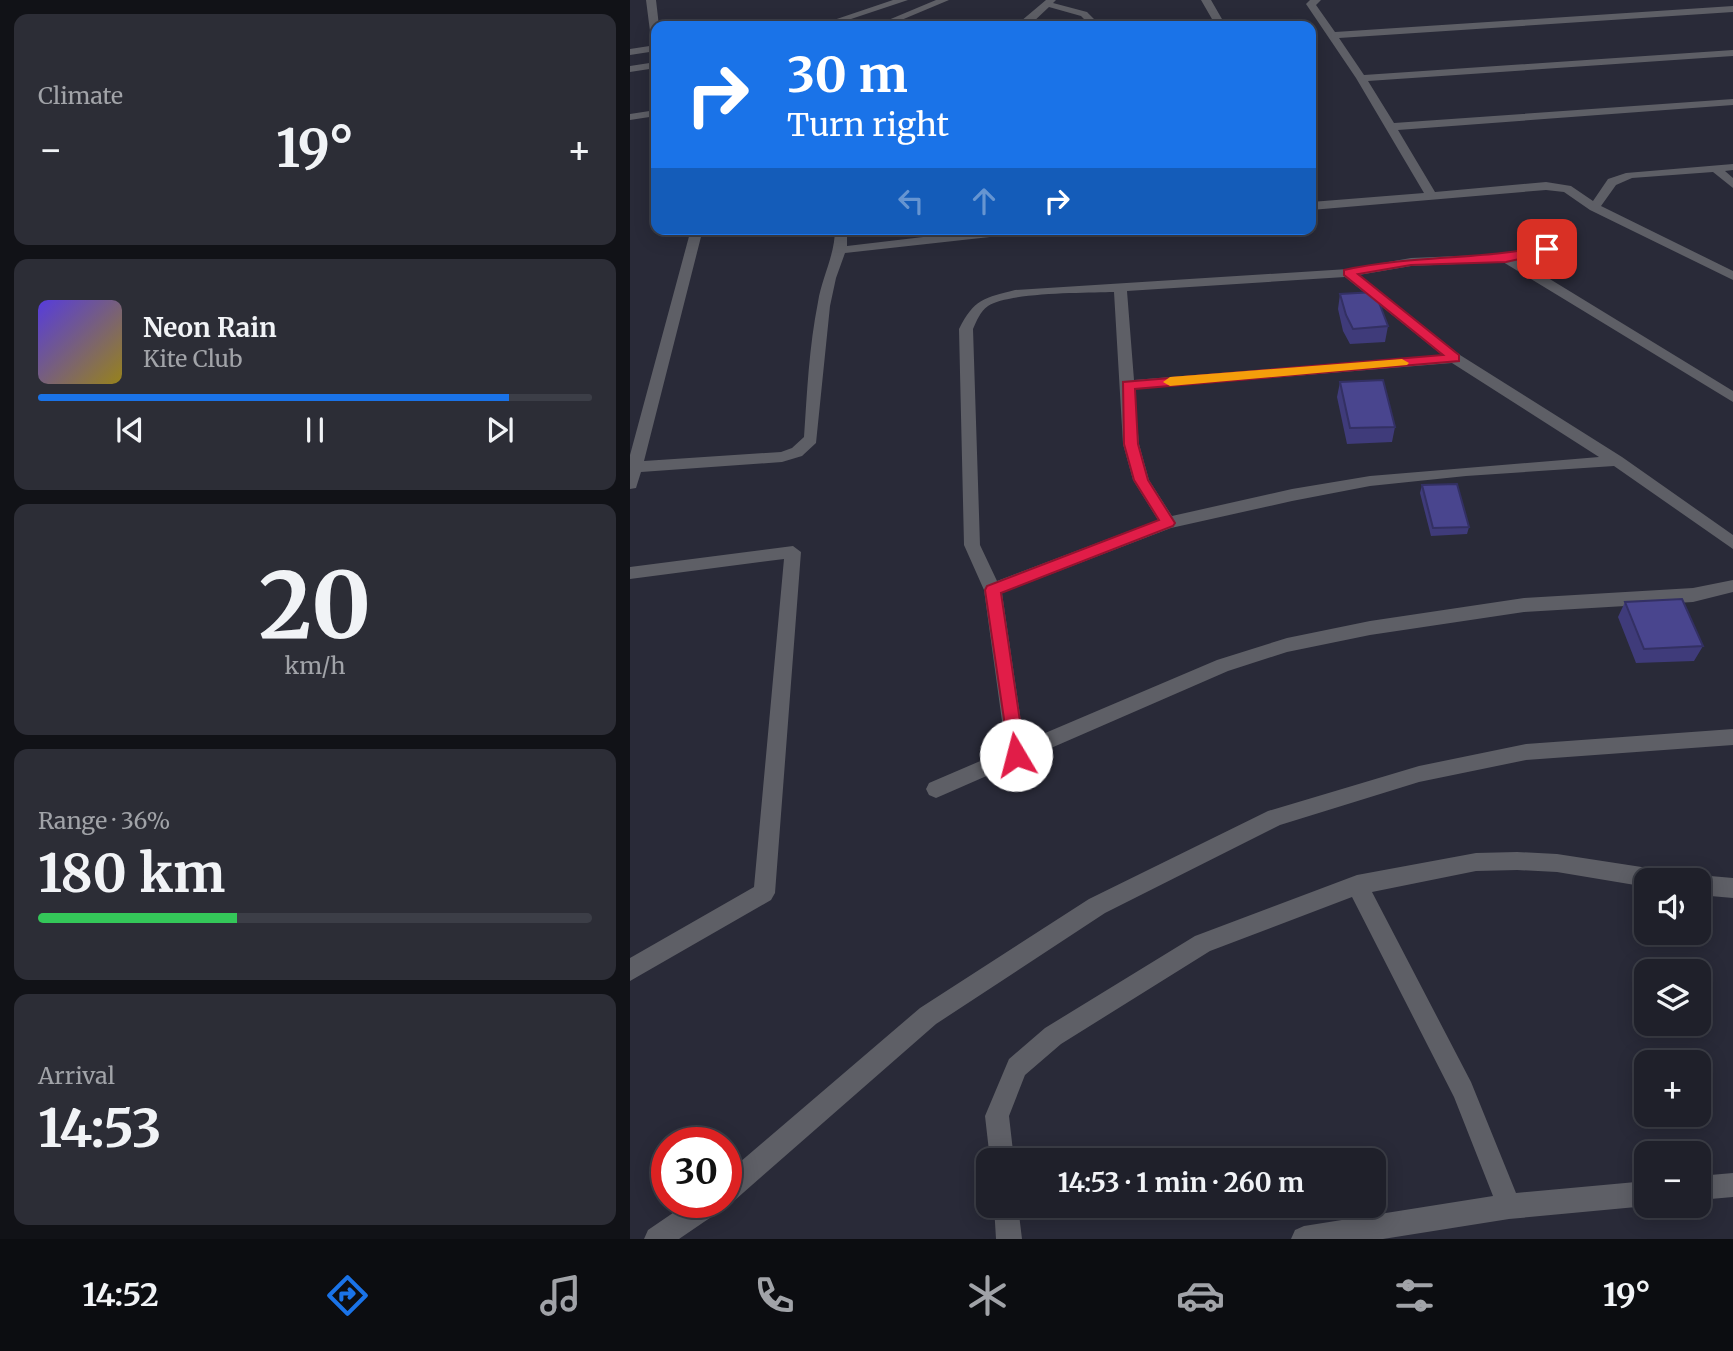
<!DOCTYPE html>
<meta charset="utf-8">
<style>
:root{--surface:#1f202a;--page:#2c2d36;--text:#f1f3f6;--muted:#a1a3a8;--line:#3c3e47;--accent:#1a73e8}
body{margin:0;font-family:Merriweather,serif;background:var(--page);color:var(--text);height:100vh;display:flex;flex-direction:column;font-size:26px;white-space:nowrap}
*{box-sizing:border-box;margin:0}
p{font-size:23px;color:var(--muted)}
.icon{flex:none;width:38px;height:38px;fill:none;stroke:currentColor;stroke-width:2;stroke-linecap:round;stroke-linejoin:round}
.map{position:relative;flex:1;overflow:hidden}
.sheet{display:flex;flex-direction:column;gap:14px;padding:14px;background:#111217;width:630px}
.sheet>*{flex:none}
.guide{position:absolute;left:21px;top:21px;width:665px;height:214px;border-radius:14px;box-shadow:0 4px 18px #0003,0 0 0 2px var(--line);background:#1a73e8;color:#fff;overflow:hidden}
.buttons{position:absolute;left:1004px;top:868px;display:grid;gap:14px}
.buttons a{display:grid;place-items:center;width:77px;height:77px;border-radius:14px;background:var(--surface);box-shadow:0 4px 18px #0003,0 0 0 2px var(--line);font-size:35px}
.speed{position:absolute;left:21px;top:1127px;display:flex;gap:14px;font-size:35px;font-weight:700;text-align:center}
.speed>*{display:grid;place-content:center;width:91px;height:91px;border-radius:50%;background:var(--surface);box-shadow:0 4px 18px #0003,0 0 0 2px var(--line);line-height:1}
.speed .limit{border:10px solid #d22;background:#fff;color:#111}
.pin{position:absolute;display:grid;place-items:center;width:60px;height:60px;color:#fff;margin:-30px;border-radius:14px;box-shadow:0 4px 10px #0006}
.me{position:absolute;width:77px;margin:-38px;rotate:352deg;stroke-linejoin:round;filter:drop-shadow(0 0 5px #0008)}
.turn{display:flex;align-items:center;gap:24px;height:147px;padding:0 21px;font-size:32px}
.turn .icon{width:91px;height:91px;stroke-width:2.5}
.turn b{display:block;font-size:49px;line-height:60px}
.lanes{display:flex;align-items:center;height:66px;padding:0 21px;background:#0003;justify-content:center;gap:35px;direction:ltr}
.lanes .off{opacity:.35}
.big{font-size:52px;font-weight:700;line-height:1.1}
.sheet .tile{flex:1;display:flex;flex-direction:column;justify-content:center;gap:10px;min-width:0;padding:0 24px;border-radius:14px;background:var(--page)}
.sheet .dial{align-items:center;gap:0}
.dial b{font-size:91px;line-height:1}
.song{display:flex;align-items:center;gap:21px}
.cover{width:84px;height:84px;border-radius:10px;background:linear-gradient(135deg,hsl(250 70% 55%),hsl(50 70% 35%))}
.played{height:7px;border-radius:4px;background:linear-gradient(90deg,var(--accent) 85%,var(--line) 85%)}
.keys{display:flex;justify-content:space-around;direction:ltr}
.heat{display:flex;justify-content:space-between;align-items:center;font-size:38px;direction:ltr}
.charge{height:10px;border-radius:5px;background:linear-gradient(90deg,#34c759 36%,var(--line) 0)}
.trip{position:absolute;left:346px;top:1148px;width:410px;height:70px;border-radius:14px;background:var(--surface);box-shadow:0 4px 18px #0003,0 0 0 2px var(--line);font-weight:700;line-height:70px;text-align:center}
.tabs{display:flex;height:112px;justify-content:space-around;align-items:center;background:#0c0d11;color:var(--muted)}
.tabs .icon{width:49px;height:49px}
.tabs .selected{color:var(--accent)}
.tabs b{font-size:32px;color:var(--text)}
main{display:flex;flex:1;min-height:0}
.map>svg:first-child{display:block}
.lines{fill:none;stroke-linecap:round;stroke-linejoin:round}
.minor{fill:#5e5f66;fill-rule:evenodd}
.wall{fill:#3f3b7a}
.building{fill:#49458e;stroke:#333063;stroke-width:2}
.route{fill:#e11d48;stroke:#92132f;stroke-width:2}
.slow{fill:#f59e0b}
</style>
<main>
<section class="sheet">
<div class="tile"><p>Climate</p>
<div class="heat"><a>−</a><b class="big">19°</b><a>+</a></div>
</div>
<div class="tile">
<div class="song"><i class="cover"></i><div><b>Neon Rain</b><p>Kite Club</p></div></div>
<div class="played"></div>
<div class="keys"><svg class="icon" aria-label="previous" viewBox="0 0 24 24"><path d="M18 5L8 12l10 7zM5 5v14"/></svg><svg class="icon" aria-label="pause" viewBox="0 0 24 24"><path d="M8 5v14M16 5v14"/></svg><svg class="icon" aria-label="next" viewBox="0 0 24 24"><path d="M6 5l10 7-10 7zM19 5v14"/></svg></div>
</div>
<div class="tile dial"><b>20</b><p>km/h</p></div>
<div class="tile"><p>Range · 36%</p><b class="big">180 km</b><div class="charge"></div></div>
<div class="tile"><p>Arrival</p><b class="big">14:53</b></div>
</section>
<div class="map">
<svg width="1103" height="1239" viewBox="0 0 1103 1239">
<rect width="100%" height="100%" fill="#292a38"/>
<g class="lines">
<path class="minor" d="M16,0H26L29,26H26V42L21,39Z
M263,0H278L200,26H186Z
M306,0H319L257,26H244Z
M416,0H426L423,3L457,12L471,26H461L451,16L419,7L401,24L385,26Z
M571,0H581L596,26H586Z
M680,0H691L686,5L705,32L1103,6V12L709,38L734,75L1103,50V56L738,81L764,123L1103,99V105L768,130L805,192L916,182L941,186L963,201L978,179L996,173L1103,164V170L1095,171L1103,178V188L1083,172L1002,178L986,185L971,206L1103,271V280L960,210L934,192L916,190L681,210V202L794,193L726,78L676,4Z
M26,45V51L0,55V49Z
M26,62V68L0,72V66Z
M26,110V116L0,120V114Z
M61,229H73L14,461L151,452L162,448L174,437C177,392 179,347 188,302C192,277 205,255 205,229H217V246L361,229H431L425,233L378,235L215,253L206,278L200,306L186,443L172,456L152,462L11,472L6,488L0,489V455Z
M940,239L946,243L944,246L887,259L1103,391V402L873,262L781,266L729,275L830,355L992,457L1103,535V549L984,466L836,476L740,486L662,501L541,528L372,593L394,742L587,660L657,638L740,621L894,598L1063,588L1103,580V592L1063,602L894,612L740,635L657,652L598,671L313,795L306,798L299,795L296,789L299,783L376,750L354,590L334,545L329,329C344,299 354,298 385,290L718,269L781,258L876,254ZM715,277L812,355L504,380L497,291ZM484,292L493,444L503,480L528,520L367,581L350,545L343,329C347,320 350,312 358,306C379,292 456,293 484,292ZM822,363L969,457L740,476L662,489L542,516L519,480L509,444L504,389Z
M163,546L171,552L145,893L141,900L0,981V958L124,887L154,559L0,579V567Z
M1103,729V745L896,760L789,782L650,825L475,913L306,1024L105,1200L96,1203L93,1202L90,1211L49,1239H14L18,1230L59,1202H96V1174L290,1008L459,899L638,811L789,766L896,744Z
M887,852L927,854L1031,870L1038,873L1041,880H1017V887L927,872L887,870L846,871L742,892L841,1082L886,1193L1017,1181V1206L879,1219L753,1239H661L665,1230L674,1226L863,1196L824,1097L722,897L580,951L431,1044L395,1075L379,1116L384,1160H360L355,1116L379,1059L415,1028L565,936L727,875L846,853Z
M1069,875L1103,878V898L1069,895V880H1061Z
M1103,1173V1197L1069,1200V1176Z
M364,1206H388L392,1239H366Z"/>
</g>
<path class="wall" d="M710,294L758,326L755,342L720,344L713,331L708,309Z
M710,382L765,427L762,442L717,444L707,397Z
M792,485L839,527L837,534L801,536L790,493Z
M995,602L1073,646L1064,661L1006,663L988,617Z"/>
<path class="building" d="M745,292L758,326L723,329L716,315L710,294Z
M753,380L765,427L720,428L710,382Z
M827,484L839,527L803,528L792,485Z
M1052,599L1073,646L1014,649L995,602Z"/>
<path class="route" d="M917,246L923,249L921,252L876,262L781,265L728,274L829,355V361L505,389L508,444L518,480L545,523L543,526L371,593L395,755L392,760L386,762L380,760L355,590L357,586L529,520L504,480L494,444L493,382L813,355L714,275V270C781,255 850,260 917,246Z"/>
<path class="slow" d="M772,359L779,363L777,365L540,386L533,382L540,377Z"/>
</svg>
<div class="buttons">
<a><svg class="icon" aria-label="sound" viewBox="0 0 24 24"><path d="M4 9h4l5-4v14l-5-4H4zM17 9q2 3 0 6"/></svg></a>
<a><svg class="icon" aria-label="layers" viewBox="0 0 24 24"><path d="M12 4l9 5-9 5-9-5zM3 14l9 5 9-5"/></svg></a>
<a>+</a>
<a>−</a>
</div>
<div class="speed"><div class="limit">30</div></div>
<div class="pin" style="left:917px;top:249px;background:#d93025"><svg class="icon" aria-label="arrive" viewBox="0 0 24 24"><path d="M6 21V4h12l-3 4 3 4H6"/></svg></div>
<svg class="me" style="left:386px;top:755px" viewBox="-20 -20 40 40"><circle r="19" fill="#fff"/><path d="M0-13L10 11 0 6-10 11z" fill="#e11d48"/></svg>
<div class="trip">14:53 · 1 min · 260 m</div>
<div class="guide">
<div class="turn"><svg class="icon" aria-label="right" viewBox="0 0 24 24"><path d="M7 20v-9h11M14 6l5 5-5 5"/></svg><div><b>30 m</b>Turn right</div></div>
<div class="lanes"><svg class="icon off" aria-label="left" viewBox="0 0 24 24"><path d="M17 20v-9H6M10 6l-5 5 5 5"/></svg><svg class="icon off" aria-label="ahead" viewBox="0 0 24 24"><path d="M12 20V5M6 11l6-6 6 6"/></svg><svg class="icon" aria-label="right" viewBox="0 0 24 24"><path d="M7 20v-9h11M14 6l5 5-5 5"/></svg></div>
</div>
</div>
</main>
<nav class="tabs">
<b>14:52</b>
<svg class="icon selected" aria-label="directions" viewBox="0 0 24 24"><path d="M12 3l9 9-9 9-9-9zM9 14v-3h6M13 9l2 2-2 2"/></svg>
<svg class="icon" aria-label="music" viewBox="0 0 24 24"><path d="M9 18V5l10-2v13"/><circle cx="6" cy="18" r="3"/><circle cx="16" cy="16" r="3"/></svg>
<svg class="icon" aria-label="phone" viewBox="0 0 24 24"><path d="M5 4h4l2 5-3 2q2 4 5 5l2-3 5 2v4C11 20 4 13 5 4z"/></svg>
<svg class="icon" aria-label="climate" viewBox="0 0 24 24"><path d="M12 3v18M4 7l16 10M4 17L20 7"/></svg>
<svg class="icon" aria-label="car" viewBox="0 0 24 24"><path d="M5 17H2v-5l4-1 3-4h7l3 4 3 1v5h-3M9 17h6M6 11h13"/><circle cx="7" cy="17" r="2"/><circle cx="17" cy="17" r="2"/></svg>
<svg class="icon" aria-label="filters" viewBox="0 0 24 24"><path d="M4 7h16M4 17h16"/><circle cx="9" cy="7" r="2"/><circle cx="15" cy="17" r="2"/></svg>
<b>19°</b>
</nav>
